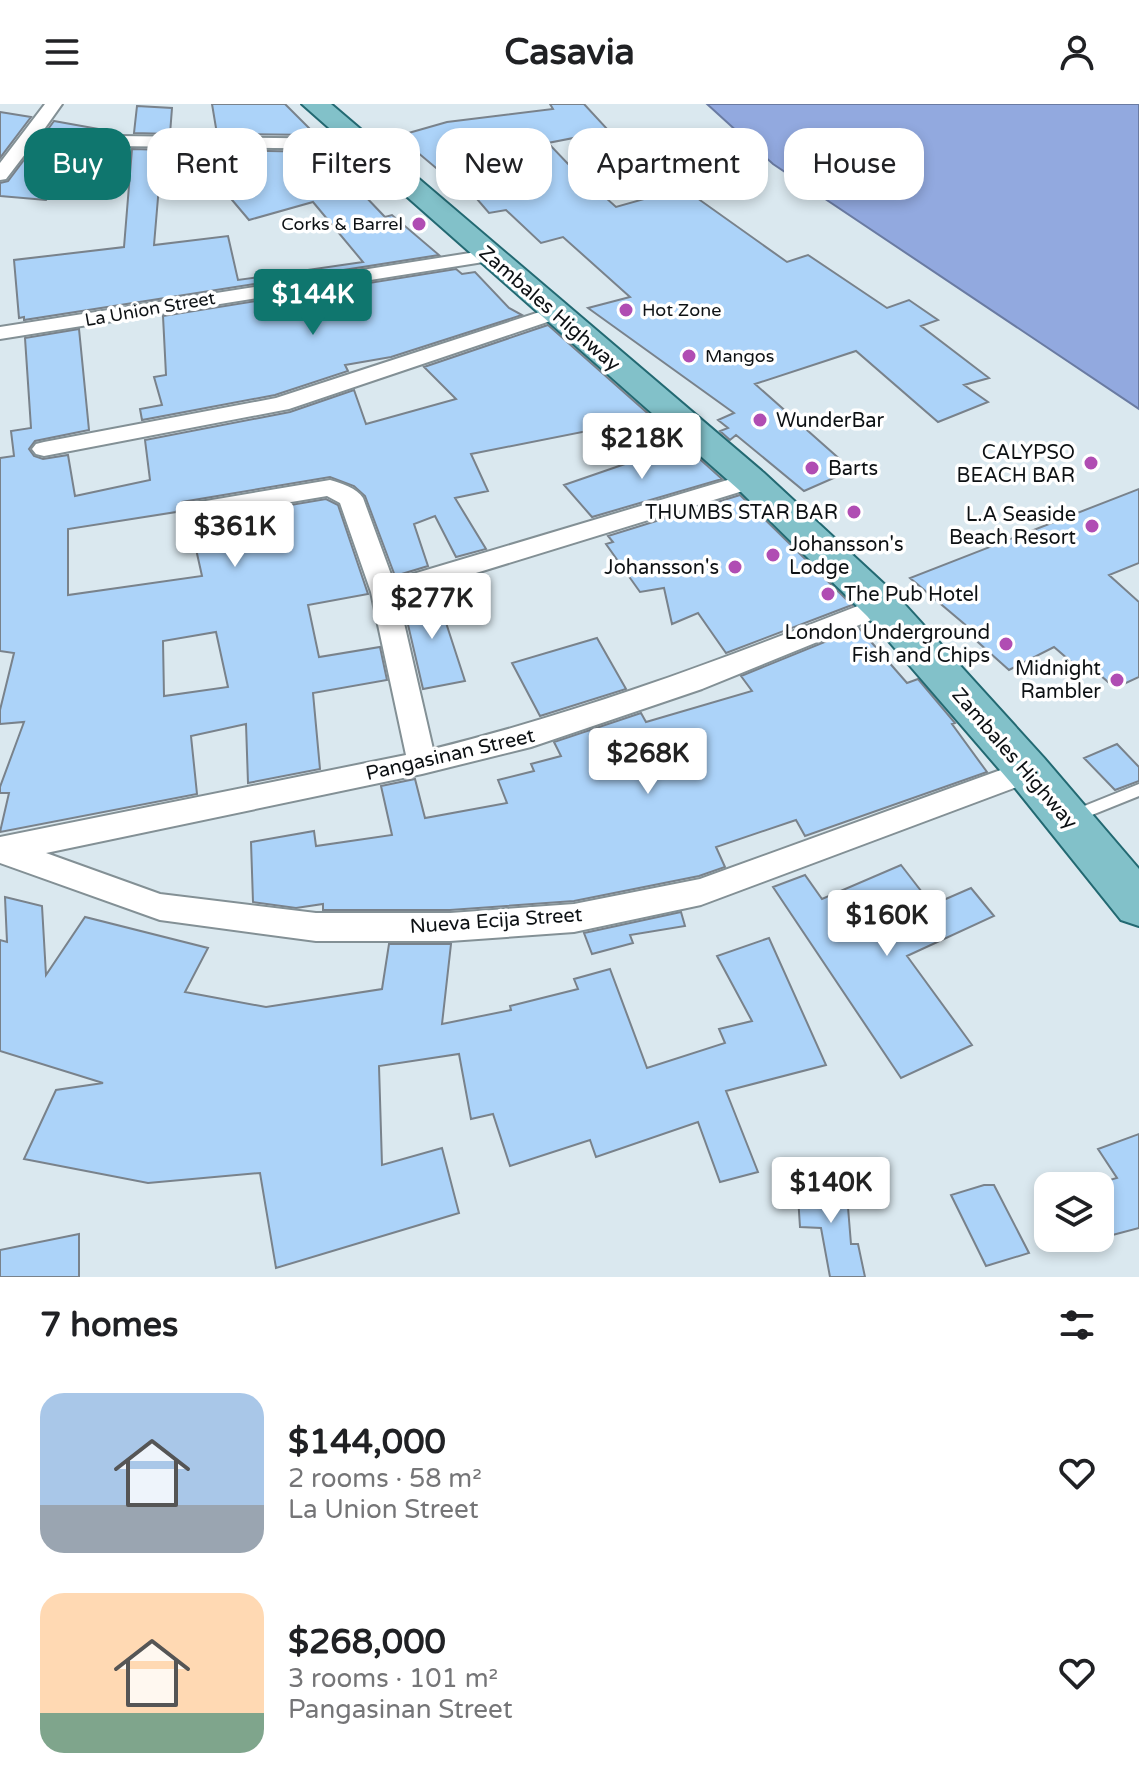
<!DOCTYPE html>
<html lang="en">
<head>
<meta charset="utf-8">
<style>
	body { margin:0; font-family:"Varela Round",sans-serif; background:#f6f6f6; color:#202124; height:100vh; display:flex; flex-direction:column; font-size:30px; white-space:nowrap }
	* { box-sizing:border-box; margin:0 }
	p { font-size:26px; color:#757577 }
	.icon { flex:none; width:44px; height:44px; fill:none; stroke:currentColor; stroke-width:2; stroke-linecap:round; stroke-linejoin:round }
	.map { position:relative; height:1173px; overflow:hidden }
	.sheet { display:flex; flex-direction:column; background:#fff; flex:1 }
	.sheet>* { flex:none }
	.banner { position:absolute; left:24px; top:24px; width:1092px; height:72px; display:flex; gap:16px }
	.fabs { position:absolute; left:1034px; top:1068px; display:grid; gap:16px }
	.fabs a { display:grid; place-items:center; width:80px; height:80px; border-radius:16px; background:#fff; box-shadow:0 4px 12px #0003; font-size:40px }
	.price { position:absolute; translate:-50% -68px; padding:0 18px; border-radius:8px; background:#fff; color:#222; font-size:26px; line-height:52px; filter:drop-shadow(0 2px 4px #0008) }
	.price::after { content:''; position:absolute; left:50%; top:48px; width:24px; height:18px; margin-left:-12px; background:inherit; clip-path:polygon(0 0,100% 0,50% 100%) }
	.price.selected { background:#0f766e; color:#fff }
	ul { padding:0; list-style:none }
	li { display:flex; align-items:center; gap:24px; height:200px; padding:0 40px }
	li span { display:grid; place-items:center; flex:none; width:224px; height:160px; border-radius:24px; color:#555 }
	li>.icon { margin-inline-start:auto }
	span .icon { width:96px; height:96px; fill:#fffc; stroke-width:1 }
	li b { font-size:34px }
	h2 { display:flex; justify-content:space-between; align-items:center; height:96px; padding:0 40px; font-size:34px }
	.tag { padding:0 28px; border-radius:24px; background:#fff; box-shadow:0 4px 12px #0003; font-size:28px; line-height:72px }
	.tag.selected { background:#0f766e; color:#fff }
	header { display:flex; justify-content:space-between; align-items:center; height:104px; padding:0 40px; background:#fff; font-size:36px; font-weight:700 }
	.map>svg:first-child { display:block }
	.water { fill:#92a9df; stroke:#6a7ba2; stroke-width:2 }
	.building { fill:#acd3f9; stroke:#79828b; stroke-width:2; fill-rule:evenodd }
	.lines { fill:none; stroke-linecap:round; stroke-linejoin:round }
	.lane-casing { stroke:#839095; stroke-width:4 }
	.street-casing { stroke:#839095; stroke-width:4 }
	.primary-casing { stroke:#236972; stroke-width:4 }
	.lane { fill:#fff; fill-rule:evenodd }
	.street { fill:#fff; fill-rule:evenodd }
	.primary { fill:#82c1c9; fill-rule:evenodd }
	.poi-dot { fill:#b04db3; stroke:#fff; stroke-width:3 }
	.labels { text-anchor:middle; stroke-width:7; stroke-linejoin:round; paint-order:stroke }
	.far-poi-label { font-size:18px; fill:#0d1114; stroke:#fff; text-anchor:start }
	.far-street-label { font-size:18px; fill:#0d1114; stroke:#fff }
	.street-label { font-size:20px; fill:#0d1114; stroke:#fff }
	.poi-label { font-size:20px; fill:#0d1114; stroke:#fff; text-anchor:end }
</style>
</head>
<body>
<header><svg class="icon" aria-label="menu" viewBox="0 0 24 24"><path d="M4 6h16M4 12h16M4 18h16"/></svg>Casavia<svg class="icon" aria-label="person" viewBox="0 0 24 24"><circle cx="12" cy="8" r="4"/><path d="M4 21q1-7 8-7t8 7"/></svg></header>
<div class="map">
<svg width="1139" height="1173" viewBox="0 0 1139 1173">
	<rect width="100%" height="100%" fill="#dae8ef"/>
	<path class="water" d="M707 0H1139V305L773 60Z"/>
	<path class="building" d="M212 0H285L316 31 217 30Z
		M550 0H584L609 27 548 39 593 86 596 85 616 103 683 84 787 158 808 151 887 204 909 196 938 216 921 222 989 274 964 281 988 298 938 318 856 247 755 280 852 366 804 387 736 331 730 336 720 327 728 324 718 316 734 309 588 204 630 193 563 133 541 139 506 106 489 109 452 66 442 69 398 32 447 18 553 5Z
		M137 2 172 4 170 30 134 29Z
		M0 8 31 13 0 54Z
		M54 17 104 26 102 29 46 28Z
		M33 44 89 45 69 77H61L46 96 0 92V79L8 77Z
		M132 45 168 46 166 81 159 82 154 141 228 132 238 176 363 158 313 98 249 116 227 90 220 46 323 48 385 113 392 111 439 151 24 216V213L19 214 14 156 124 143Z
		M456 165 462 170 475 168 509 204 522 211 391 253 345 261 348 267 275 291 142 316 140 305 162 301 154 273 166 271 163 212Z
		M548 221 653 314 471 350 488 387 455 394 486 445 456 453 435 412 414 420 428 462 395 472 365 392 354 382 330 373 182 398 176 408 68 425V491L202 472 190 418 326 395 338 401 368 490 308 501 319 553 380 543 387 576 313 589 320 665 248 679 246 620 191 632 197 690 0 728 9 689H0V683L24 618 0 620V606L14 549 0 547V354L14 352 11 327 31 324 25 234 79 225 89 326 35 337 29 345 34 352 43 355 68 351 75 392 150 376 145 336 290 308 354 286 366 320 456 295 424 263ZM216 528 228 583 164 592 163 537Z
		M683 340 722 375 592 413 564 381Z
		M1139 385V459L1109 471 1139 498V573L1115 584 1085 558 1076 562 1054 543 1009 566 970 531 975 529 910 474Z
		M740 391 852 501 726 549 698 509 672 520 664 484 640 488 606 440 613 438 608 432Z
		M435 485 465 577 423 585 402 495Z
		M859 524 907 579 918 575 955 619 952 620 987 668 805 732 796 716 716 743 725 763 699 772 574 797 450 806H323V800L296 804 253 798 251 738 314 727 316 742 392 731 381 682 415 675 425 714 507 699 498 676 534 667 531 660 561 652 554 638 641 609 646 618 752 587 741 572Z
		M597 534 626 585 540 612 512 559Z
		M1117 640 1139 663V677L1115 686 1084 654Z
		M901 761 932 801 971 784 994 812 907 852 972 941 901 974 773 783 805 771 822 795Z
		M5 793 42 802 46 871 85 813 208 844 185 888 266 903 382 885 389 840H451L442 920 511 906 510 902 578 885 574 875 610 865 647 964 725 939 719 925 752 917 717 852 769 834 826 961 726 987 758 1068 720 1078 698 1018 596 1053 590 1036 510 1062 493 1010 471 1015 459 950 379 962 382 1061 442 1044 459 1109 276 1164 260 1069 148 1079 24 1055 56 986 103 979 0 947V836L7 838Z
		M681 808 685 822 630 831 633 839 592 850 584 829Z
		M1139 1030V1124L1086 1138 1084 1134H1100V1082H1088L1117 1074 1098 1045Z
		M797 1077 846 1079 851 1140H858L865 1173H830L821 1124 800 1123Z
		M984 1081H994L1029 1149 986 1162 951 1091Z
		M79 1130V1173H0V1146Z"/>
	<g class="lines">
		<defs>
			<path id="lane" d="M1139 680V692L1072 719 1067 717 1064 713 1067 709Z"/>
			<path id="street" d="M45 0H62L40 31 361 35 370 40 361 45 32 41 6 75 0 76V59Z
				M489 146 499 152 496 156 0 235V223Z
				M555 203 565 209 562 213 289 305 44 352 36 350 32 345 36 340 44 338 276 294Z
				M751 369 759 372 763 377 759 382 398 493 433 645C587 607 726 554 873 496L882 493 891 496 895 502 891 508 702 585 531 643 422 670 46 749 160 790 316 809H450L574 800 700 775 1028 656 1038 659 1043 667 1038 675 701 801 574 828 450 837H316L160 816 0 759V733L406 651 371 488 340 399 327 392 191 415 182 413 179 407 182 401 330 376C341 379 357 384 363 394L393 476Z"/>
			<path id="primary" d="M302 0H331L764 369 897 492 1044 654 1139 765V822L1121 816 1012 680 867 512 738 385Z"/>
		</defs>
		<use href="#lane" class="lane-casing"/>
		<use href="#street" class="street-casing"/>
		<use href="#primary" class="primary-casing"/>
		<use href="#lane" class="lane"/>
		<use href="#street" class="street"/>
		<use href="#primary" class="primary"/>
	</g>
	<g class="poi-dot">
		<circle cx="419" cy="120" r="8"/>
		<circle cx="626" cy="206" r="8"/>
		<circle cx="689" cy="252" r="8"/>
		<circle cx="760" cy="316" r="8"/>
		<circle cx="1091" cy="359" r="8"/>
		<circle cx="812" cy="364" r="8"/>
		<circle cx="854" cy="408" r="8"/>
		<circle cx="1092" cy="422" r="8"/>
		<circle cx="773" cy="451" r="8"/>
		<circle cx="735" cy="463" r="8"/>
		<circle cx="828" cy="490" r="8"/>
		<circle cx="1006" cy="540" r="8"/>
		<circle cx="1117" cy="576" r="8"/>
	</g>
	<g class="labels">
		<g class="far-poi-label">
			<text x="403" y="126" text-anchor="end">Corks &amp; Barrel</text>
			<text x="642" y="212">Hot Zone</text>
			<text x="705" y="258">Mangos</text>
		</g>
		<g class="far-street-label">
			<text transform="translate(150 205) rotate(-10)" y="6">La Union Street</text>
		</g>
		<g class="street-label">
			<text transform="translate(550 204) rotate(41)" y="7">Zambales Highway</text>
			<text transform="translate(450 650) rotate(-13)" y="7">Pangasinan Street</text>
			<text transform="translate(1015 654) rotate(49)" y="7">Zambales Highway</text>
			<text transform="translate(496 816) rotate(-4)" y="7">Nueva Ecija Street</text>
		</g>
		<g class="poi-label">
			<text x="776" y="323" text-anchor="start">WunderBar</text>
			<text x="1075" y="355">CALYPSO<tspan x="1075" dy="23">BEACH BAR</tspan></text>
			<text x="828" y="371" text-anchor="start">Barts</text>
			<text x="838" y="415">THUMBS STAR BAR</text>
			<text x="1076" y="417">L.A Seaside<tspan x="1076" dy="23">Beach Resort</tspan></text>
			<text x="789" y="447" text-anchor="start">Johansson's<tspan x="789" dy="23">Lodge</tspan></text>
			<text x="719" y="470">Johansson's</text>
			<text x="844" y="497" text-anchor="start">The Pub Hotel</text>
			<text x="990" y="535">London Underground<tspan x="990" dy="23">Fish and Chips</tspan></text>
			<text x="1101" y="571">Midnight<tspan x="1101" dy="23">Rambler</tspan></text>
		</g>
	</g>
</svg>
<div class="fabs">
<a><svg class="icon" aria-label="layers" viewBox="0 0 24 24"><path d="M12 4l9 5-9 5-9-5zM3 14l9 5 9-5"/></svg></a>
</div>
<b class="price selected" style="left:313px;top:233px">$144K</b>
<b class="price" style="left:642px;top:377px">$218K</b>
<b class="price" style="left:235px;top:465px">$361K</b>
<b class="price" style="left:432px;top:537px">$277K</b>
<b class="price" style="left:648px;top:692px">$268K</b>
<b class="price" style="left:887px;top:854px">$160K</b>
<b class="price" style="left:831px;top:1121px">$140K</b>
<div class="banner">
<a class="tag selected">Buy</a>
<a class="tag">Rent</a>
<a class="tag">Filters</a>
<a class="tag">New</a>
<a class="tag">Apartment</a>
<a class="tag">House</a>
</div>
</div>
<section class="sheet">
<h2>7 homes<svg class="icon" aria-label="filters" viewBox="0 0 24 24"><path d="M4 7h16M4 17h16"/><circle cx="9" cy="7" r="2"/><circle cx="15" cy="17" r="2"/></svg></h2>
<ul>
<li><span style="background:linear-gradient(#a9c7e8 70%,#9aa5b1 0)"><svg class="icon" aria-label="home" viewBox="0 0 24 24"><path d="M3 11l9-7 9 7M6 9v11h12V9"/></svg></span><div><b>$144,000</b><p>2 rooms · 58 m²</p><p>La Union Street</p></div><svg class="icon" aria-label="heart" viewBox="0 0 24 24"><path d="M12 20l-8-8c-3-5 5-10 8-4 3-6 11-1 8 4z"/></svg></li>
<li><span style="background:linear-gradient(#ffd9b3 75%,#7fa58c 0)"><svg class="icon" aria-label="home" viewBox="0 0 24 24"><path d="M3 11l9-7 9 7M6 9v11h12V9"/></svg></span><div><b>$268,000</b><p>3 rooms · 101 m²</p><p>Pangasinan Street</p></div><svg class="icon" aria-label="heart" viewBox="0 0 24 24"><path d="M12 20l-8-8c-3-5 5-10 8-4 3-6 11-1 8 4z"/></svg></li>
</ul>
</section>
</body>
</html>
